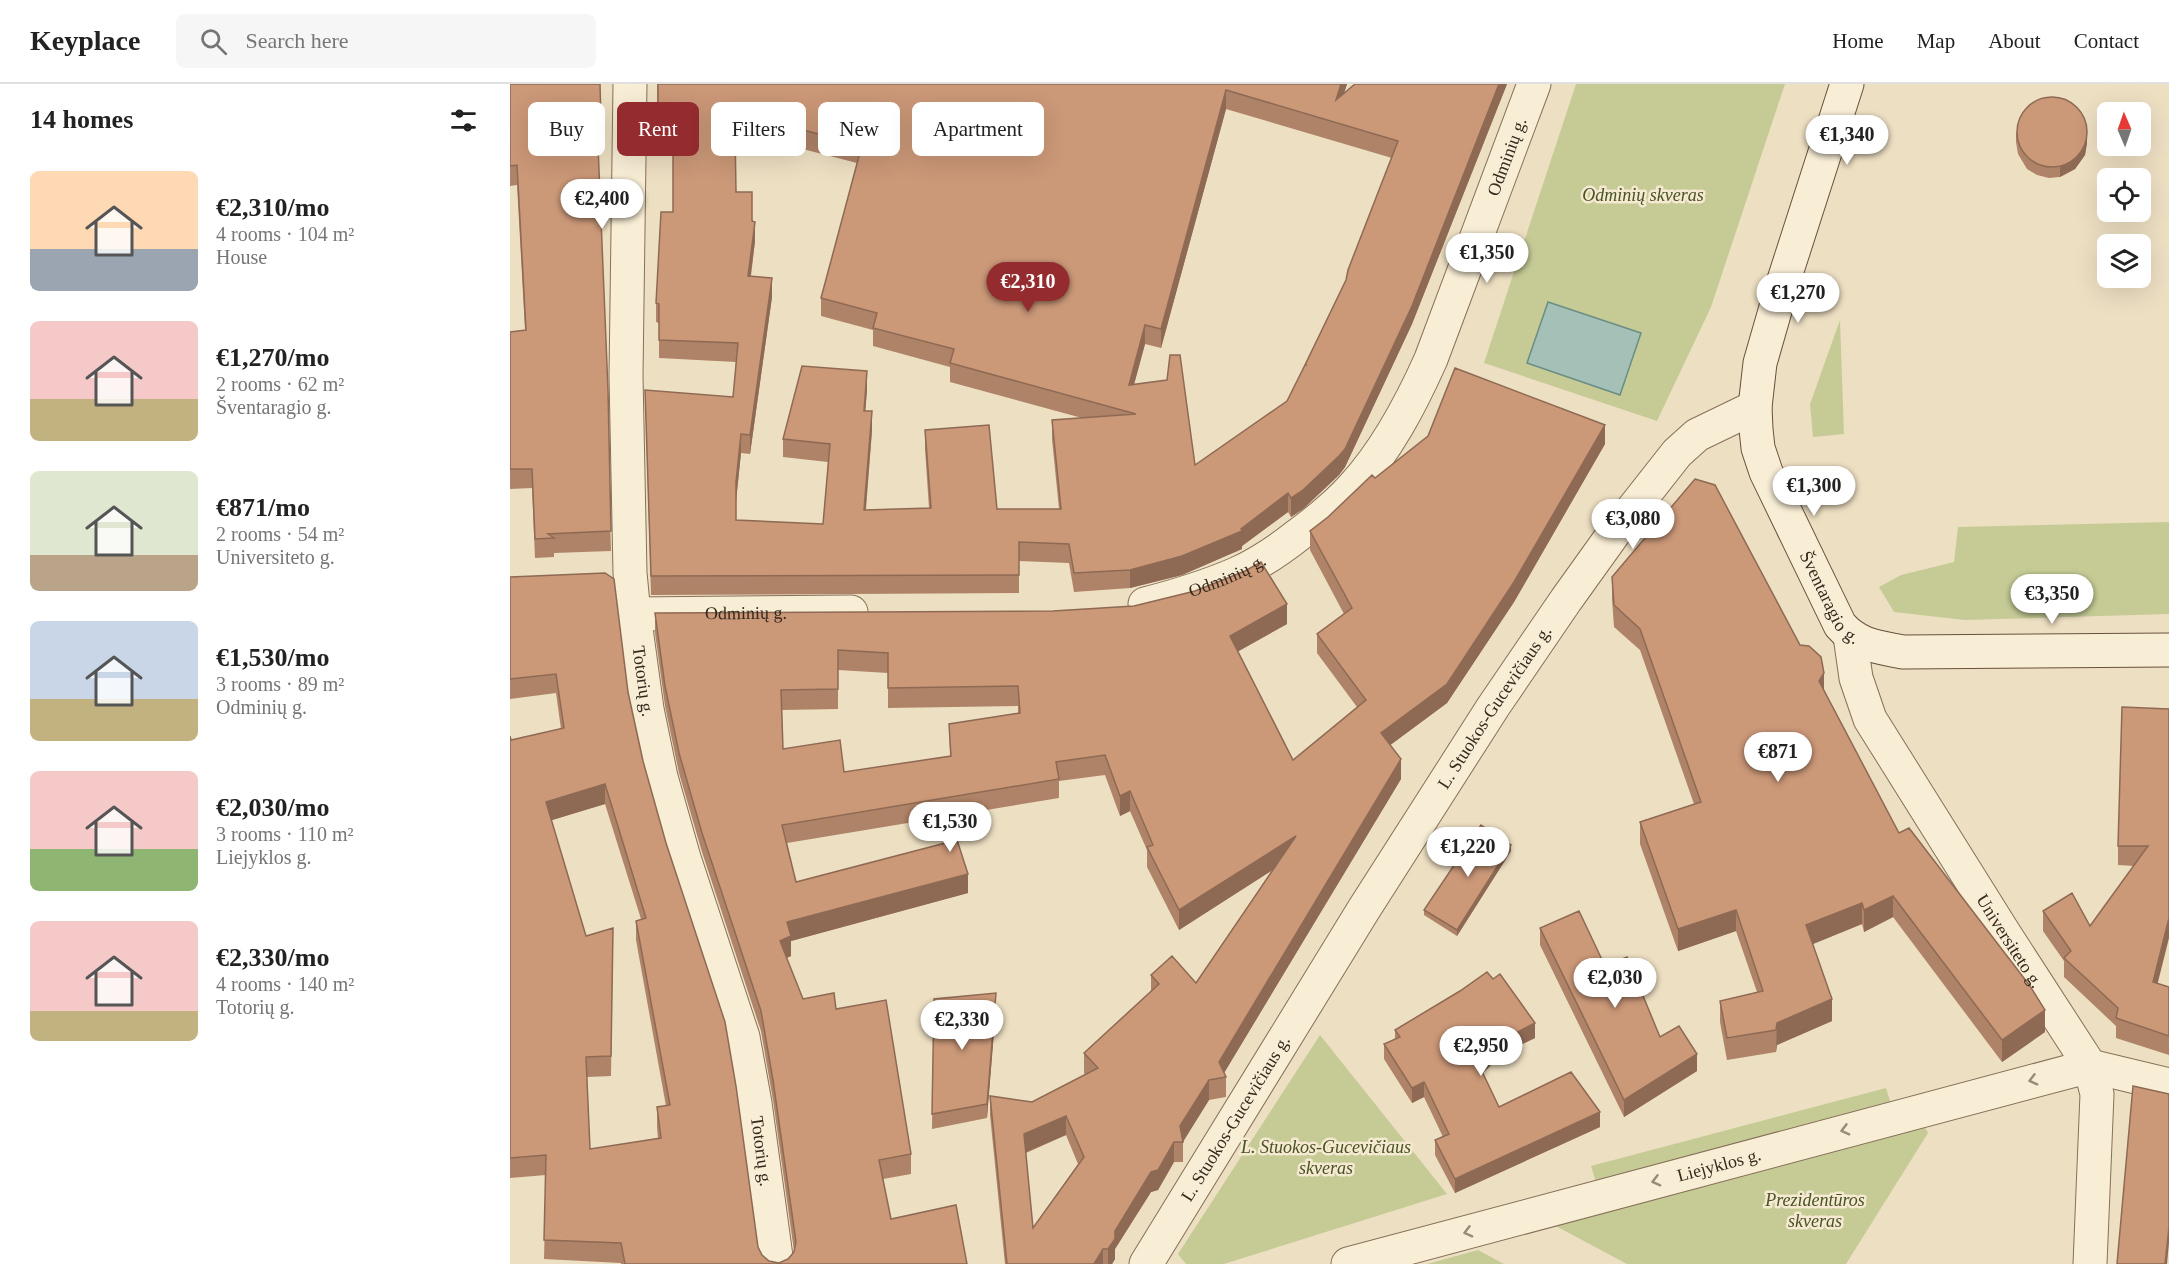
<!DOCTYPE html>
<html lang="en">
<head>
<meta charset="utf-8">
<style>
	body { margin:0; font-family:"Times New Roman",serif; background:#f6f6f6; color:#222; height:100vh; display:flex; flex-direction:column; font-size:22px; white-space:nowrap }
	* { box-sizing:border-box; margin:0 }
	p { font-size:20px; color:#767676 }
	.icon { flex:none; width:33px; height:33px; fill:none; stroke:currentColor; stroke-width:2; stroke-linecap:round; stroke-linejoin:round }
	.map { position:relative; flex:1; overflow:hidden }
	.drawer { display:flex; flex-direction:column; background:#fff; width:510px }
	.drawer>* { flex:none }
	.banner { position:absolute; left:18px; top:18px; width:570px; height:54px; display:flex; gap:12px }
	.needle { width:39px; rotate:358deg }
	.controls { position:absolute; left:1587px; top:18px; display:grid; gap:12px }
	.controls a { display:grid; place-items:center; width:54px; height:54px; border-radius:9px; background:#fff; box-shadow:0 6px 24px #0002; font-size:30px }
	.price { position:absolute; translate:-50% -51px; padding:0 14px; border-radius:21px; background:#fff; color:#222; font-size:20px; line-height:39px; filter:drop-shadow(0 2px 3px #0008) }
	.price::after { content:''; position:absolute; left:50%; top:36px; width:18px; height:14px; margin-left:-9px; background:inherit; clip-path:polygon(0 0,100% 0,50% 100%) }
	.price.active { background:#942b2e; color:#fff }
	ul { padding:0; list-style:none }
	li { display:flex; align-items:center; gap:18px; height:150px; padding:0 30px }
	li span { display:grid; place-items:center; flex:none; width:168px; height:120px; border-radius:9px; color:#555 }
	li>.icon { margin-inline-start:auto }
	span .icon { width:72px; height:72px; fill:#fffc; stroke-width:1 }
	li b { font-size:26px }
	h2 { display:flex; justify-content:space-between; align-items:center; height:72px; padding:0 30px; font-size:26px }
	.tag { padding:0 21px; border-radius:9px; background:#fff; box-shadow:0 6px 24px #0002; font-size:21px; line-height:54px }
	.tag.active { background:#942b2e; color:#fff }
	header { display:flex; align-items:center; gap:36px; box-sizing:border-box; height:84px; padding:0 30px; background:#fff; border-bottom:2px solid #e0e0e0 }
	header strong { font-size:28px }
	nav { display:flex; gap:33px; margin-inline-start:auto; font-size:21px }
	.search { width:420px; height:54px; background:#f6f6f6; display:flex; align-items:center; gap:15px; box-sizing:border-box; padding:0 21px; border-radius:9px; color:#767676; font-size:22px }
	main { display:flex; flex:1; min-height:0 }
	.map>svg:first-child { display:block }
	.green { fill:#c6cb96 }
	.water { fill:#a4c0b7; stroke:#6b8d84; stroke-width:1.5 }
	.lines { fill:none; stroke-linecap:round; stroke-linejoin:round }
	.minor-casing { stroke:#867059; stroke-width:35 }
	.secondary-casing { stroke:#68513d; stroke-width:35 }
	.minor { stroke:#f8edd5; stroke-width:33 }
	.secondary { stroke:#f8edd5; stroke-width:33 }
	.wall { fill:#af8367; fill-rule:evenodd }
	.shaded-wall { fill:#8e6a54 }
	.building { fill:#cb9878; stroke:#8e6a54; stroke-width:1.5; fill-rule:evenodd }
	.oneway { stroke:#978b79 }
	.labels { text-anchor:middle; stroke-width:5; stroke-linejoin:round; paint-order:stroke }
	.street-label { font-size:18px; fill:#36291d; stroke:#f5e9d1 }
	.park-label { font-size:18px; font-style:italic; fill:#485324; stroke:#f5e9d1 }
</style>
</head>
<body>
<header>
<strong>Keyplace</strong>
<div class="search"><svg class="icon" aria-label="search" viewBox="0 0 24 24"><circle cx="10" cy="10" r="6"/><path d="M15 15l6 6"/></svg>Search here</div>
<nav><a>Home</a><a>Map</a><a>About</a><a>Contact</a></nav>
</header>
<main>
<section class="drawer">
<h2>14 homes<svg class="icon" aria-label="filters" viewBox="0 0 24 24"><path d="M4 7h16M4 17h16"/><circle cx="9" cy="7" r="2"/><circle cx="15" cy="17" r="2"/></svg></h2>
<ul>
<li><span style="background:linear-gradient(#ffd9b3 65%,#9aa5b1 0)"><svg class="icon" aria-label="home" viewBox="0 0 24 24"><path d="M3 11l9-7 9 7M6 9v11h12V9"/></svg></span><div><b>€2,310/mo</b><p>4 rooms · 104 m²</p><p>House</p></div></li>
<li><span style="background:linear-gradient(#f6c9c9 65%,#c2b280 0)"><svg class="icon" aria-label="home" viewBox="0 0 24 24"><path d="M3 11l9-7 9 7M6 9v11h12V9"/></svg></span><div><b>€1,270/mo</b><p>2 rooms · 62 m²</p><p>Šventaragio g.</p></div></li>
<li><span style="background:linear-gradient(#dfe7d0 70%,#b9a48a 0)"><svg class="icon" aria-label="home" viewBox="0 0 24 24"><path d="M3 11l9-7 9 7M6 9v11h12V9"/></svg></span><div><b>€871/mo</b><p>2 rooms · 54 m²</p><p>Universiteto g.</p></div></li>
<li><span style="background:linear-gradient(#c9d6e8 65%,#c2b280 0)"><svg class="icon" aria-label="home" viewBox="0 0 24 24"><path d="M3 11l9-7 9 7M6 9v11h12V9"/></svg></span><div><b>€1,530/mo</b><p>3 rooms · 89 m²</p><p>Odminių g.</p></div></li>
<li><span style="background:linear-gradient(#f6c9c9 65%,#8fb573 0)"><svg class="icon" aria-label="home" viewBox="0 0 24 24"><path d="M3 11l9-7 9 7M6 9v11h12V9"/></svg></span><div><b>€2,030/mo</b><p>3 rooms · 110 m²</p><p>Liejyklos g.</p></div></li>
<li><span style="background:linear-gradient(#f6c9c9 75%,#c2b280 0)"><svg class="icon" aria-label="home" viewBox="0 0 24 24"><path d="M3 11l9-7 9 7M6 9v11h12V9"/></svg></span><div><b>€2,330/mo</b><p>4 rooms · 140 m²</p><p>Totorių g.</p></div></li>
</ul>
</section>
<div class="map">
<svg width="1659" height="1180" viewBox="0 0 1659 1180">
	<rect width="100%" height="100%" fill="#eddfc2"/>
	<path class="green" d="M1066 0H1275L1201 223 1147 337 974 279Z
		M1330 236 1334 350 1303 353 1300 320Z
		M1659 438V530L1455 536 1384 528 1369 503 1391 491 1444 478 1448 443Z
		M810 951 937 1110 714 1180H676L668 1170Z
		M1376 1004 1381 1020 1086 1098 1081 1082Z
		M1414 1041 1418 1049 1336 1180H1117L1042 1140Z
		M968 1166 994 1180H917Z"/>
	<path class="water" d="M1038 218 1131 249 1110 311 1017 279Z"/>
	<g class="lines">
		<defs>
			<g id="minor">
				<path id="s1" d="M120 0 116 292 120 489 124 530 137 625 151 693 174 774 233 953 245 1019 267 1180"/>
				<path id="s2" d="M635 520C666 512 696 503 726 490 748 480 769 466 788 451 807 437 827 421 843 403 877 366 901 320 921 275L1024 0"/>
				<path id="s3" d="M124 530 341 528"/>
				<path id="s4" d="M1340 552 1346 594 1360 635 1494 849 1580 982 1587 1010 1580 1180"/>
				<path id="s5" d="M636 1180 854 825 983 623 1056 516 1104 449 1167 369 1187 351 1245 323"/>
				<path id="s6" d="M838 1180 1580 982 1659 1001"/>
			</g>
			<g id="secondary">
				<path id="s7" d="M1337 0 1273 199 1250 279 1245 323 1246 345 1248 364 1256 388 1330 541C1348 562 1368 563 1393 568L1659 566"/>
			</g>
		</defs>
		<use href="#minor" class="minor-casing"/>
		<use href="#secondary" class="secondary-casing"/>
		<use href="#minor" class="minor"/>
		<use href="#secondary" class="secondary"/>
	</g>
	<path class="wall" d="M0 0 91 37V57H88L101 467 44 469V473L25 474 22 404 0 405V248L15 246 7 101 0 102Z
		M147 0H837L834 9 845 0H997L902 240 835 383 829 391 793 425 781 433 778 428 732 462V465L672 491 620 504 564 508 559 479 509 477V509L141 511 135 306 223 313 226 278 149 274V239L146 238V219L163 128V65H148ZM716 25 882 74 836 196 777 317 685 381 624 300 635 260 651 264ZM281 62 347 79 311 214V232L363 246V262L440 283V298L572 334 542 336V355L549 425H487L415 346V365L419 424 356 426 362 346 355 327 357 306 273 355V373L318 378 313 440 226 436V417L231 369 240 370 262 213 241 192 245 157 242 137 226 108 225 63Z
		M1506 48 1577 59 1575 71 1565 85 1550 93 1539 94 1527 91 1517 85 1508 70 1506 58Z
		M1095 360 1004 518 937 619 880 661 891 695 714 989 716 993V1013L699 1016 673 1057V1078H664L648 1106 641 1108 605 1165V1175L602 1180H495L480 1031V1012L522 1018 576 991 574 989V969L641 907V891L686 899 762 786 669 846 637 783V766L620 727 610 732 595 691 549 697V714L277 759 286 798 458 809 281 857V872L276 874 293 915 326 925 401 1070V1090L373 1095 381 1135 457 1180H111V1179L34 1175 36 1091 0 1094V652L1 656 51 645 46 609 0 615V493L118 608 133 677 248 1163 252 1171 259 1177 269 1179 278 1175 284 1167 263 1016 251 947 192 768 169 689 155 622 145 549V529L777 540 728 567 783 676 847 623 807 569V550L834 530 800 466V447L818 433 865 394ZM328 586 378 589V624L508 622V629L439 640 440 672 334 688 273 665 272 626 328 625ZM95 720 131 835 126 837V856L156 1022 147 1023V1043L148 1055 80 1065 77 993 101 992 103 844 76 852 41 736ZM556 1051 568 1080 523 1144 516 1069Z
		M1102 493 1314 606 1389 749 1535 948 1492 978 1383 833 1354 848 1352 840 1302 860 1322 937 1267 961 1266 968 1217 976 1210 938V917L1247 908 1226 847 1168 867 1130 760V738L1184 720 1130 566 1104 543 1102 515Z
		M1659 625 1647 900 1659 903V971L1606 954V942L1554 893V877L1533 847V827L1580 842 1624 782 1608 781V762Z
		M1001 767 947 852 914 831V826Z
		M1030 844 1095 882 1150 953 1187 987 1114 1033 1030 861Z
		M424 915 486 923 477 1034 422 1045Z
		M885 946 1025 954 992 970 973 989 989 1023 1090 1043 945 1109 925 1071V1056L933 1053 914 1013 902 1019 874 975V960L885 955Z"/>
	<path class="shaded-wall" d="M831 0H837L826 35V16Z
		M989 0H997L902 240 835 383 829 391 793 425 781 433V414Z
		M716 6V25L651 264V245Z
		M1577 49V59L1575 71 1565 85 1550 93V83Z
		M245 138V157L238 211V192Z
		M262 194V213L240 370V351Z
		M635 241V260L619 319V301Z
		M357 287V306L354 345V327Z
		M362 327V346L354 444V426Z
		M1095 341V360L1004 518 937 619 871 668V649Z
		M231 350V369L226 417V398Z
		M778 409V428L732 462V465L672 491 620 504V486L731 445Z
		M777 520V540L720 572V552Z
		M1314 589V611L1309 597Z
		M891 675V695L711 994 709 978Z
		M95 700V720L36 738V718Z
		M620 707V727L610 732V712Z
		M786 752V771L669 846V826Z
		M1001 761V767L947 852V846Z
		M458 790V809L281 857V872L270 877V857L277 838Z
		M1383 812V833L1354 848V826Z
		M1352 819V840L1296 863V841Z
		M1226 826V847L1168 867V845Z
		M1659 834V854L1643 918V898Z
		M486 909V923L477 1034V1020Z
		M1322 915V937L1267 961 1266 968 1267 939Z
		M1535 926V948L1492 978V956Z
		M1025 939V954L992 970 968 994V979L992 956Z
		M1187 970V987L1114 1033V1016Z
		M699 996V1016L673 1058 670 1042Z
		M914 998V1013L902 1019V1004Z
		M1090 1028V1043L945 1109V1095Z
		M556 1032V1051L514 1069V1050Z
		M664 1058V1078L648 1106 641 1108 605 1165V1175L602 1180H598V1165L605 1147 641 1088Z
		M1659 1143V1159L1657 1180H1655Z
		M593 1165V1180H584Z"/>
	<path class="building" d="M0 0H90L91 37H87L98 306 101 447 38 450 44 454 25 455 22 385H0V248L16 246 7 81 0 82Z
		M148 0H831L826 16 845 0H989L902 222 835 365 829 372 793 406 781 414 778 409 731 445 732 447 672 472 620 486 564 489 559 460 509 458V491L141 492 135 306 223 313 228 259 149 256V220L146 219 151 128H163V46H148ZM716 6 888 57 838 186 836 196 795 281H797H795L777 317 685 381 670 271H660L657 296 619 301 635 241 651 245ZM281 43 352 61 311 214 367 229 363 244 444 265 440 279 626 330 542 336 551 425H487L479 341 415 346 421 424 354 426 362 327H354L357 287 292 282 273 355 320 360 313 440 226 436V398L231 350 240 351 262 194 238 192 245 138 242 137V108H226L225 44Z
		M1507 48a35 35 0 1 1 70 0a35 35 0 1 1-70 0Z
		M945 284 1095 341 1004 498 937 600 871 649 891 675 709 978 716 993 699 996 670 1042 673 1058H664L648 1086 641 1088 605 1147V1155L598 1165H593L584 1180H497L480 1012 522 1018 588 984 574 969 649 900 641 891 662 872 686 899 786 752 669 826 637 763 643 761 620 707 610 712 595 671 546 678 549 695 272 741 286 798 447 756 458 790 277 838 281 852 270 857 293 915 324 909 326 925 376 916 401 1070 369 1076 381 1135 446 1121 457 1180H115L111 1159 34 1156 36 1071 0 1074V652L1 656 54 644 46 590 0 595V493L95 489 104 495 118 608 133 677 156 759 215 938 226 1002 248 1163 252 1171 259 1177 269 1179 278 1175 284 1168 286 1158 263 996 251 927 192 749 169 669 155 602 145 529 543 527 624 522 685 507 735 487 751 478 777 520 720 552 783 676 856 616 807 550 842 524 800 447 818 433 862 391 865 394 918 352ZM328 566 378 569V604L508 602 510 629 439 640 441 672 334 688 330 656 273 665 271 606 328 605ZM95 700 136 834 126 837 160 1021 147 1023 151 1054 80 1065 76 973 101 972 103 844 76 852 36 718ZM556 1032 574 1073 523 1144 514 1050Z
		M1185 395 1205 401 1290 561 1299 562 1311 573 1314 589 1309 597 1389 749 1399 744 1520 902 1535 926 1492 956 1383 812 1354 826 1352 819 1296 841 1322 915 1267 939 1266 946 1217 954 1210 917 1253 907 1226 826 1168 845 1130 738 1191 718 1130 545 1104 521 1102 493Z
		M1612 623 1659 625V834L1643 898 1659 903V952L1606 934 1608 924 1554 874 1561 867 1533 827 1562 809 1580 842 1638 762H1608Z
		M971 741 1001 761 947 846 914 826Z
		M1069 827 1095 882 1117 873 1150 953 1169 942 1187 970 1114 1016 1030 844Z
		M977 888 983 895 990 890 1025 939 992 956 968 979 989 1023 1061 988 1090 1028 945 1095 925 1056 939 1050 914 998 902 1004 874 960 890 953 885 946 950 907Z
		M486 909 477 1020 422 1030 424 915Z
		M1623 1002 1659 1010V1143L1655 1180H1607Z"/>
	<defs><path id="oneway-chevron" d="M-2-3.5L2.5 0L-2 3.5" fill="none" stroke-width="1.6" stroke-linecap="round" stroke-linejoin="round" transform="scale(1.5)"/></defs>
	<g class="oneway">
		<use href="#oneway-chevron" transform="translate(1523 996) rotate(165)"/>
		<use href="#oneway-chevron" transform="translate(1335 1046) rotate(165)"/>
		<use href="#oneway-chevron" transform="translate(1146 1097) rotate(165)"/>
		<use href="#oneway-chevron" transform="translate(958 1148) rotate(165)"/>
	</g>
	<g class="labels">
		<g class="street-label">
			<text dy="6" stroke="none"><textPath href="#s2" startOffset="609">Odminių g.</textPath></text>
			<text dy="6" stroke="none"><textPath href="#s2" startOffset="87">Odminių g.</textPath></text>
			<text dy="6" stroke="none"><textPath href="#s7" startOffset="544">Šventaragio g.</textPath></text>
			<text dy="6" stroke="none"><textPath href="#s3" startOffset="112">Odminių g.</textPath></text>
			<text dy="6" stroke="none"><textPath href="#s1" startOffset="598">Totorių g.</textPath></text>
			<text dy="6" stroke="none"><textPath href="#s5" startOffset="657">L. Stuokos-Gucevičiaus g.</textPath></text>
			<text dy="6" stroke="none"><textPath href="#s4" startOffset="348">Universiteto g.</textPath></text>
			<text dy="6" stroke="none"><textPath href="#s5" startOffset="171">L. Stuokos-Gucevičiaus g.</textPath></text>
			<text dy="6" stroke="none"><textPath href="#s1" startOffset="1084">Totorių g.</textPath></text>
			<text dy="6" stroke="none"><textPath href="#s6" startOffset="384">Liejyklos g.</textPath></text>
		</g>
		<g class="park-label">
			<text x="1133" y="117">Odminių skveras</text>
			<text x="816" y="1069">L. Stuokos-Gucevičiaus<tspan x="816" dy="21">skveras</tspan></text>
			<text x="1305" y="1122">Prezidentūros<tspan x="1305" dy="21">skveras</tspan></text>
		</g>
	</g>
</svg>
<div class="controls">
<a><svg class="needle" viewBox="-14 -14 28 28"><path d="M0-13l5 13h-10z" fill="#e53935"/><path d="M0 13l5-13h-10z" fill="#767676"/></svg></a>
<a><svg class="icon" aria-label="locate" viewBox="0 0 24 24"><circle cx="12" cy="12" r="6"/><path d="M12 2v4M12 18v4M2 12h4M18 12h4"/></svg></a>
<a><svg class="icon" aria-label="layers" viewBox="0 0 24 24"><path d="M12 4l9 5-9 5-9-5zM3 14l9 5 9-5"/></svg></a>
</div>
<b class="price" style="left:1337px;top:82px">€1,340</b>
<b class="price" style="left:92px;top:146px">€2,400</b>
<b class="price" style="left:977px;top:200px">€1,350</b>
<b class="price active" style="left:518px;top:229px">€2,310</b>
<b class="price" style="left:1288px;top:240px">€1,270</b>
<b class="price" style="left:1304px;top:433px">€1,300</b>
<b class="price" style="left:1123px;top:466px">€3,080</b>
<b class="price" style="left:1542px;top:541px">€3,350</b>
<b class="price" style="left:1268px;top:699px">€871</b>
<b class="price" style="left:440px;top:769px">€1,530</b>
<b class="price" style="left:958px;top:794px">€1,220</b>
<b class="price" style="left:1105px;top:925px">€2,030</b>
<b class="price" style="left:452px;top:967px">€2,330</b>
<b class="price" style="left:971px;top:993px">€2,950</b>
<div class="banner">
<a class="tag">Buy</a>
<a class="tag active">Rent</a>
<a class="tag">Filters</a>
<a class="tag">New</a>
<a class="tag">Apartment</a>
</div>
</div>
</main>
</body>
</html>
